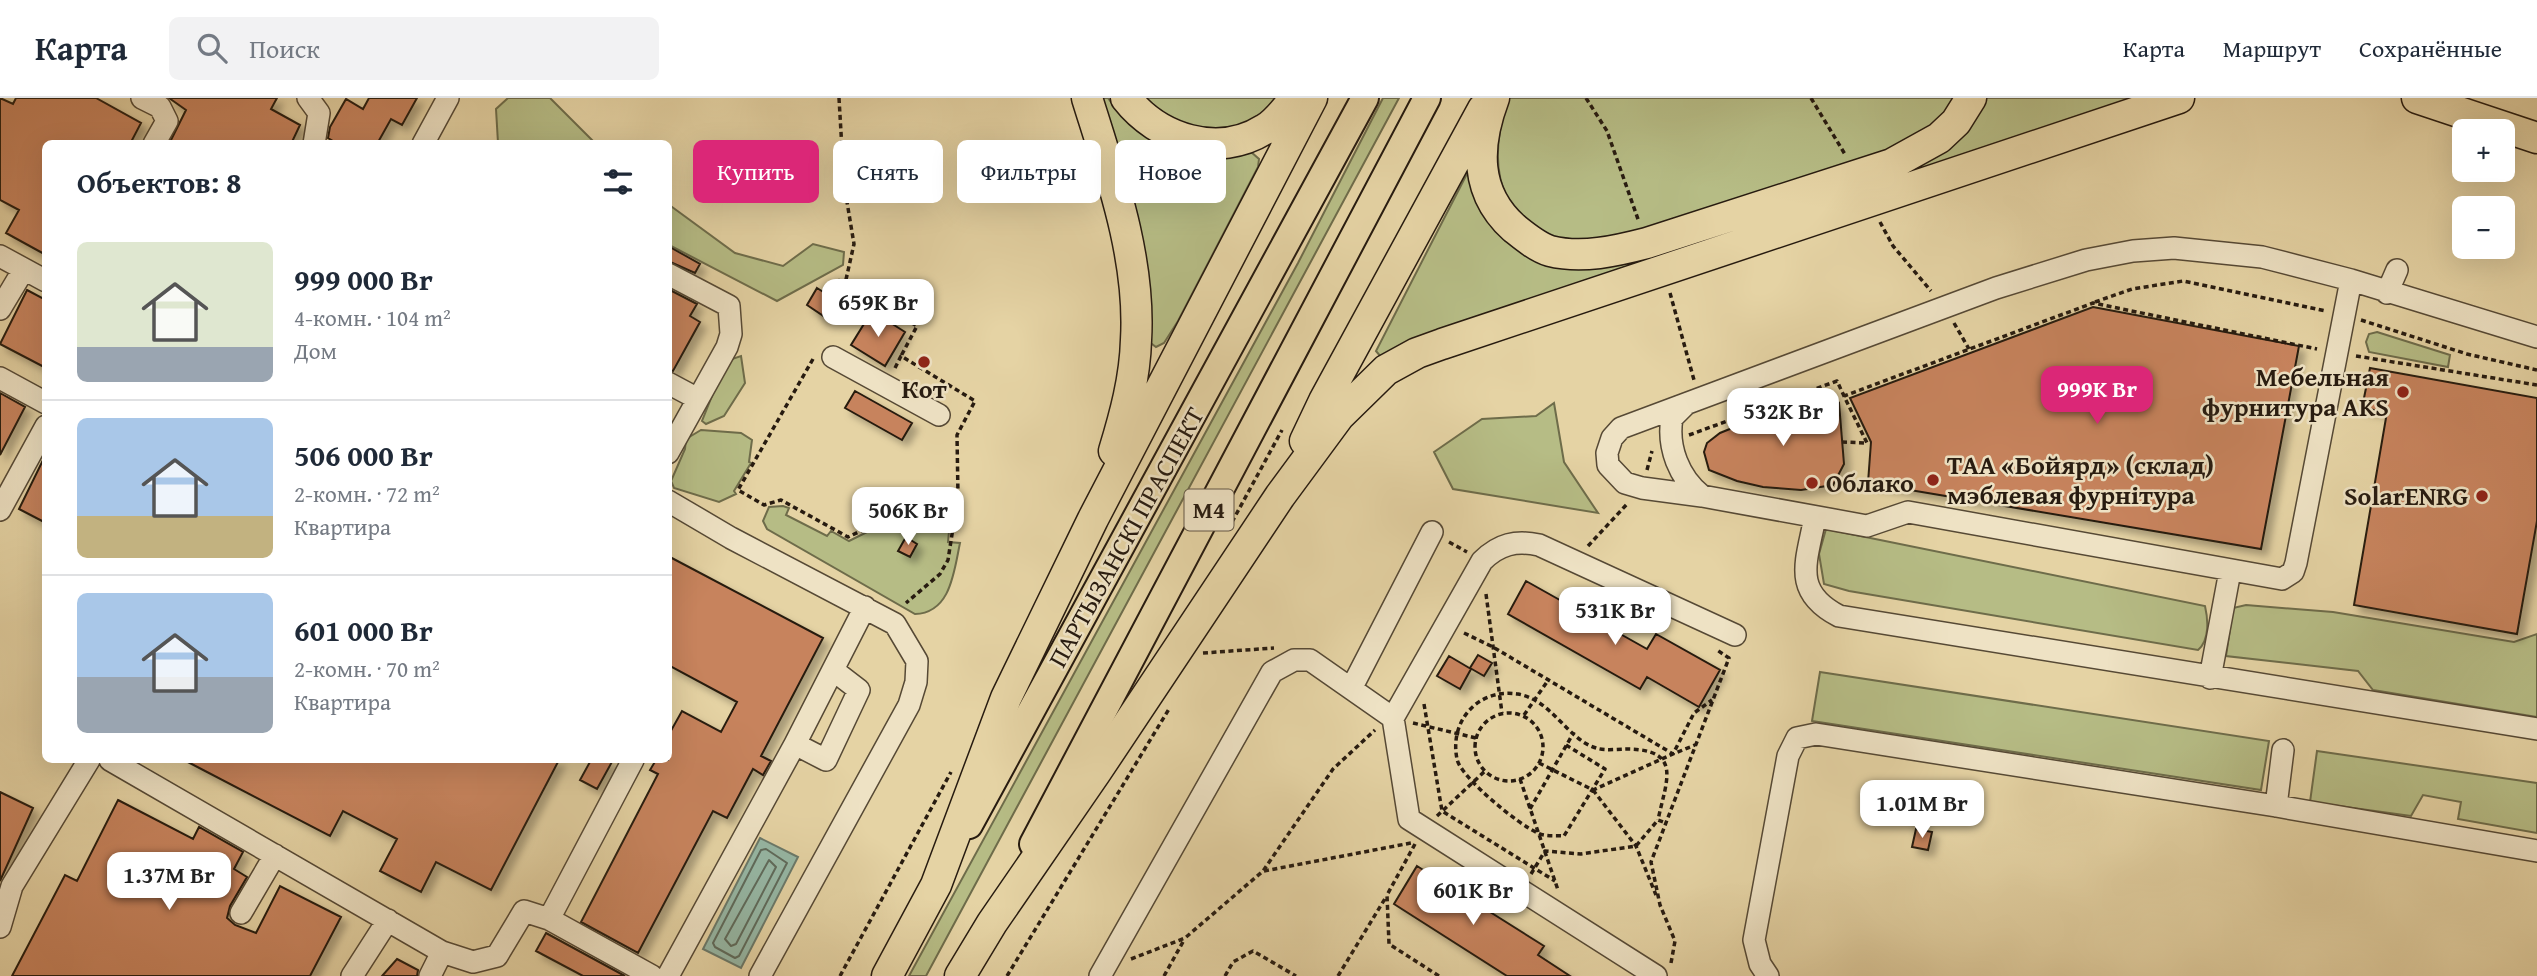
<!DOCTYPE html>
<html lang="ru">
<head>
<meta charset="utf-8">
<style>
	body { margin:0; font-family:"Gentium Book Plus",serif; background:#f2f2f3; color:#1f2937; height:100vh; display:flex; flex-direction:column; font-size:26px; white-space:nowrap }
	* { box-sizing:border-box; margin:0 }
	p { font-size:23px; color:#747a83 }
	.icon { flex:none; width:38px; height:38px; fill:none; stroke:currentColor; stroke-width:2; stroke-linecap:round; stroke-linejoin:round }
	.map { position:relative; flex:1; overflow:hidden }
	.sheet { position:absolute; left:42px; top:42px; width:630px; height:623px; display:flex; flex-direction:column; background:#fff; border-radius:10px; box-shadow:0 7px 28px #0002 }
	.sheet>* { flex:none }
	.guide { position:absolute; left:693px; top:42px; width:665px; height:63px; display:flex; gap:14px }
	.controls { position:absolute; left:2452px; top:21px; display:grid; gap:14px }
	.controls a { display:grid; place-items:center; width:63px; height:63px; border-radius:10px; background:#fff; box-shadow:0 7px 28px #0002; font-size:35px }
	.price { position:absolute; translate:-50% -60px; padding:0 16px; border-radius:14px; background:#fff; color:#222; font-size:23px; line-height:46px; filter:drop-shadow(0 2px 4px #0008) }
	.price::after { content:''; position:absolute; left:50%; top:42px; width:21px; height:16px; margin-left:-10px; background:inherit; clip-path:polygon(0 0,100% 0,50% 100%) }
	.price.current { background:#db2777; color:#fff }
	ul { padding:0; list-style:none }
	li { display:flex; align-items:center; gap:21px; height:175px; padding:0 35px }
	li+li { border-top:2px solid #e0e1e3 }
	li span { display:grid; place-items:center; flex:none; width:196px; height:140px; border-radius:10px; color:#555 }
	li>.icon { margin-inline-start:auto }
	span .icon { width:84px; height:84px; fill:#fffc; stroke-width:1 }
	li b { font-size:30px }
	h2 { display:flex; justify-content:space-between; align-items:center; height:84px; padding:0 35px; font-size:30px }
	.chip { padding:0 24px; border-radius:10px; background:#fff; box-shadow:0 7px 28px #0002; font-size:24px; line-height:63px }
	.chip.current { background:#db2777; color:#fff }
	header { display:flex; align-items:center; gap:42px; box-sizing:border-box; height:98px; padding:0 35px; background:#fff; border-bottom:2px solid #e0e1e3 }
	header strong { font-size:33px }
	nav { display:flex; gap:38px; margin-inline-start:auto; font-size:24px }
	.search { width:490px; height:63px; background:#f2f2f3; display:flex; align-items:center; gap:18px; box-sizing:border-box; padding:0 24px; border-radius:10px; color:#747a83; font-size:26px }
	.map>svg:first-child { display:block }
	.green { fill:#b6bc85; stroke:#6e6c4a; stroke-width:2 }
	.water { fill:#96b8a6; stroke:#6a796a; stroke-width:2 }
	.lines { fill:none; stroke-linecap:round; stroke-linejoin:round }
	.shore { stroke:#5e6a5b; stroke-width:2 }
	.building { fill:#c7835d; stroke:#271b10; stroke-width:2; filter:url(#shadow) }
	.minor-casing { stroke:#564935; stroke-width:24 }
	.major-casing { stroke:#271b10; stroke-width:30 }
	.highway-casing { stroke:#271b10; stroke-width:33 }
	.path { stroke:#271b10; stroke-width:3.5; stroke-dasharray:5 3.5; stroke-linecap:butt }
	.minor { stroke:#eee2c4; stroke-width:21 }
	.major { stroke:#e5d3a4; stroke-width:26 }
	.highway { stroke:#e5d3a4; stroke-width:30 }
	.poi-dot { fill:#8f2418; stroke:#eee2c4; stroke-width:2.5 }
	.labels { text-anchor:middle; stroke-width:5; stroke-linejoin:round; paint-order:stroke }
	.shield { fill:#eee2c4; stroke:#635746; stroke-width:2 }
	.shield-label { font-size:24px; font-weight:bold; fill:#271b10 }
	.poi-label { font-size:26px; font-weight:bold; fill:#271b10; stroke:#eee2c4; text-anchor:end }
	.street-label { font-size:26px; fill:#271b10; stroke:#eee2c4 }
</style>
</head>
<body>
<header>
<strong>Карта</strong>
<div class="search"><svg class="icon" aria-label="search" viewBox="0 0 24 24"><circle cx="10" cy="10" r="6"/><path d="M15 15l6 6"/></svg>Поиск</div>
<nav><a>Карта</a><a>Маршрут</a><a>Сохранённые</a></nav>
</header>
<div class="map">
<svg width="2537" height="878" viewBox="0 0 2537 878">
	<defs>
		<filter id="shadow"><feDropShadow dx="6" dy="6" stdDeviation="3.5" flood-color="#0004"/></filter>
	</defs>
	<rect width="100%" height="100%" fill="#e5d3a4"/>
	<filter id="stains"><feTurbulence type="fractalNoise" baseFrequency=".00286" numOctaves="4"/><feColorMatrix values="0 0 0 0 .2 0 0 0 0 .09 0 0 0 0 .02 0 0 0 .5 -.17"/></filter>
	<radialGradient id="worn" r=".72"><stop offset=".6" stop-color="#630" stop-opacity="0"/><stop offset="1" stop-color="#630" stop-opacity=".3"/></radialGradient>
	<path class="green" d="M508 0H550L595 45H498L496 11Z
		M1100 0H1108C1138 45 1200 71 1251 54L1259 61 1258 69 1178 223 1164 245 1156 249 1148 243Z
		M1139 0H1290L1248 33 1178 30Z
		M1383 0H1399L926 878H909L1298 165Z
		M1508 0H1956L1929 33 1901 49C1825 74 1750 98 1674 123 1655 129 1617 147 1598 147 1505 143 1482 81 1508 0Z
		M1983 0H2135L1381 259 1376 253 1471 68 1478 72 1540 161 1913 67Z
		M668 106 735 155 783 168 813 146 844 154 843 167 777 203 669 147Z
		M2377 234 2450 257 2448 269 2369 254 2366 244 2369 236Z
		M741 258 745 285 724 318 706 326 702 323 726 263Z
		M1554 305 1564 364 1598 415 1453 391 1434 354 1482 321 1536 318Z
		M701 332 741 335 752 342 749 364 751 365 734 393 736 396 719 404 674 390 671 383 685 351 686 341Z
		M946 396 950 397 952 402 948 444 960 445C954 473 951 515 915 516L767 431 763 423 769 409 783 408 789 410 786 417 827 438 831 433 849 443 901 417 905 426 915 422 910 413 920 407 925 417 943 408 939 398Z
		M1826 431 2205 508C2208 521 2210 542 2198 552L1849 493 1824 486 1819 456Z
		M2246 507 2333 514 2514 544 2537 536V619L2373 592 2358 573 2226 558 2233 510Z
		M1820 574 2269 643 2261 692 1812 623Z
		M2317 653 2537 685V735L2458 721 2461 704 2423 697 2411 718 2310 704Z"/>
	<path class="water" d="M760 740 798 759 741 870 703 851Z"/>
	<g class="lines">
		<path class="shore" d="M766 751 787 765 739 858 735 860 715 849 713 845 761 752Z
			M769 762 776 769 736 846 731 848 725 841Z"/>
	</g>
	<path class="building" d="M0 0 13 6 16 0H96L141 25 130 46H46V157L6 135 19 112 0 102Z
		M169 0H277L271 11 300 27 291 46H169L186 12Z
		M369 0H417L402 27 391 21 377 46H338L328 40 330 29 346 1 363 11Z
		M668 148 700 166 695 175 668 163Z
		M817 190 836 202 825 219 807 207Z
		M668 191 697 206 690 218 700 224 673 273 668 272Z
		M27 192 46 202V270L0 246Z
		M2093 209 2299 248 2261 451 1868 385 1871 344 1850 300Z
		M872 213 905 234 885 268 851 247Z
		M2370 270 2537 300V423L2517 536 2354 507 2387 314 2362 310Z
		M855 293 912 325 902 342 845 310Z
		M0 295 25 309 0 357Z
		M1817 300 1831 308 1839 305 1844 366 1833 387 1801 392 1763 389 1737 383 1709 372 1704 354 1707 345 1720 335 1794 305Z
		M46 356V425L19 411Z
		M906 439 917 446 910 459 898 453Z
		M668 458 823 540 761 658 771 663 763 677 753 671 727 720 713 713 638 855 581 824 658 676 650 672 656 662H668V638L682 613 721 634 737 604 668 567Z
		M1526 483 1647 551 1656 536 1720 572 1699 609 1647 579 1640 591 1508 516Z
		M1478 557 1492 565 1484 578 1470 570Z
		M1449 558 1471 571 1460 591 1437 578Z
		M184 662H559L491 792 436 764 421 794 380 773 397 741 343 713 330 738Z
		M591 662H613L597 691 580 682Z
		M0 694 33 710 0 783Z
		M118 702 193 741 199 729 243 754 234 771 247 779 230 808 227 820 235 827 256 835 280 788 341 819 310 878H12L65 777 77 783Z
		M1916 731 1932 734 1928 752 1912 749Z
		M1417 768 1544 848 1538 857 1570 878H1507L1394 806Z
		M546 835 568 847 625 878H583L536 853Z
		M397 861 418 872 417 878H382Z"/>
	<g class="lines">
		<defs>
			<path id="minor" d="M142 0 160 9 167 23 154 46
				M308 0 319 15 314 46
				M423 46 448 0
				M0 158 46 183
				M668 176 729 208 731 236 727 249 668 355
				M2351 182 2296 465 2293 474 2282 481 1908 414 1867 428 1702 398 1642 390 1625 385 1608 367 1607 355 1612 340 1621 330 1996 190 2086 162 2133 153 2174 150 2262 159 2351 182 2537 239
				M2387 195 2397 172
				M0 211 24 171
				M833 259 939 317
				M0 280 46 305
				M668 285 698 301
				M1686 306 1672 320C1667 349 1679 380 1702 398
				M668 403 731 440 895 526 917 563 916 584 909 607 760 878
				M0 412 46 328
				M1815 419C1807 463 1791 493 1839 518L2537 631
				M833 572 859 592 826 662 795 646 865 509
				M2210 580 2230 473
				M1352 589 1432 434
				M110 662 442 854 473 864 497 858 524 813 549 821
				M633 662 549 821 652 878
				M2276 708 2283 652
				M241 815 275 757
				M0 829 12 788 89 662
				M352 878 388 822
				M430 878 442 854
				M668 878 795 646
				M1100 878 1272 574 1294 562H1310L1393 620
				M1656 878 1409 721 1393 620 1482 463C1499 446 1516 442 1539 447L1735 537
				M1768 878 1760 866 1754 842 1788 658 1797 640 1816 636 2276 708 2537 753"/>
			<path id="major" d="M969 727 1365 0
				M1033 746 1427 0"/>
			<path id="highway" d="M1087 0C1111 77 1141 161 1136 242 1135 280 1125 317 1114 353
				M1126 0C1158 41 1218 61 1265 31 1277 24 1286 11 1295 0
				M1494 0C1476 48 1474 94 1514 130 1524 138 1537 149 1550 153 1582 161 1616 153 1647 145L1892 66 1939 40 1956 24 1971 0
				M2417 0 2537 40
				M1305 343 1324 303 1483 11
				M887 878 936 787 1006 600 1093 421 1312 0
				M960 878 992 825 1096 674 1280 398 1339 318 1386 272 1417 255 1442 246 2179 0"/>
		</defs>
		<use href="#minor" class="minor-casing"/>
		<use href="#major" class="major-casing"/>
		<use href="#highway" class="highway-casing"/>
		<path class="path" d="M839 0 844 86 854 146 845 186
			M1586 0 1607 33 1639 124
			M1811 0 1846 58
			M1880 124 1893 148 1931 193
			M838 182 917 228 901 258
			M1670 195 1694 282
			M2095 204 2132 191 2183 183 2326 213
			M2361 222 2467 256 2537 272
			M1954 225 1969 251
			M2356 258 2537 287
			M813 261 738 392 764 407 781 402 848 439 945 393 958 398 948 462 940 476 906 505
			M895 270 901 258 975 303 957 337 958 398
			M1689 337 1837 283 1844 298
			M1842 344 1867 345 1844 298 2093 205 2317 251
			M1647 372 1652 353
			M1232 424 1282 332
			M1449 444 1467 454
			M1588 448 1628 405
			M1486 496 1502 615
			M1464 535 1493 549 1673 656 1695 647
			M1203 555 1274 550
			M1424 606 1442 713 1555 783
			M1475 649a34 34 0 1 1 68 0a34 34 0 1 1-68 0Z
			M1524 617 1549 581
			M1413 625 1476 640
			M1566 647 1605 671 1564 738C1557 737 1545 739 1538 735 1520 728 1460 679 1457 661 1449 622 1479 590 1518 596 1552 602 1568 642 1596 650 1605 653 1618 651 1628 651 1683 652 1666 683 1658 722
			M1539 665 1593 692 1673 656 1694 615 1712 602
			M1520 681 1558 792
			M1593 692 1636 748 1656 797
			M1530 711 1574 634
			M1437 718 1485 673
			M1415 746 1387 797 1389 846 1439 878
			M1264 773 1411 745
			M1531 776 1545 753 1581 756 1636 748 1658 722 1666 725
			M1131 861 1185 840 1263 773 1333 671 1375 632
			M1671 865 1675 843 1660 807 1651 764 1729 560 1717 552
			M840 878 951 674
			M1007 878 1169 611
			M1164 878 1184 842
			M1225 878 1233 864 1253 853 1296 878
			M1338 878 1386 799"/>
		<use href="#minor" class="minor"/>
		<use href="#major" class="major"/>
		<use href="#highway" class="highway"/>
	</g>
	<g class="poi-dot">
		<circle cx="924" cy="264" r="7"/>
		<circle cx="2403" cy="294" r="7"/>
		<circle cx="1933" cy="382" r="7"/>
		<circle cx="1812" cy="385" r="7"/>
		<circle cx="2482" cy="398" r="7"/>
	</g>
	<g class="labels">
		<rect class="shield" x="1184.5" y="391.5" width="49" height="41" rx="5"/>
		<g class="shield-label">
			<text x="1209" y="420">М4</text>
		</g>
		<g class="poi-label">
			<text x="2389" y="288">Мебельная<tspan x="2389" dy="30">фурнитура AKS</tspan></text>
			<text x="924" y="300" text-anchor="middle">Кот</text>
			<text x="1947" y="376" text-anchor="start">ТАА «Бойярд» (склад)<tspan x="1947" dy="30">мэблевая фурнітура</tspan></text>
			<text x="1826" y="394" text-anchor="start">Облако</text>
			<text x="2468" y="407">SolarENRG</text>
		</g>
		<g class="street-label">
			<text transform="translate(1126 439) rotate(-61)" y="9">ПАРТЫЗАНСКІ ПРАСПЕКТ</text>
		</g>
	</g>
	<rect width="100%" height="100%" filter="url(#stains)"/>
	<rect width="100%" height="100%" fill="url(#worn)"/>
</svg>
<div class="controls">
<a>+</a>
<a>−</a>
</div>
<b class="price" style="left:878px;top:241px">659K Br</b>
<b class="price current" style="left:2097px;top:328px">999K Br</b>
<b class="price" style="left:1783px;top:350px">532K Br</b>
<b class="price" style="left:908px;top:449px">506K Br</b>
<b class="price" style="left:1615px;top:549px">531K Br</b>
<b class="price" style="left:1922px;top:742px">1.01M Br</b>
<b class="price" style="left:169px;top:814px">1.37M Br</b>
<b class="price" style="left:1473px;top:829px">601K Br</b>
<div class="guide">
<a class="chip current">Купить</a>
<a class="chip">Снять</a>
<a class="chip">Фильтры</a>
<a class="chip">Новое</a>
</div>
<section class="sheet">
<h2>Объектов: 8<svg class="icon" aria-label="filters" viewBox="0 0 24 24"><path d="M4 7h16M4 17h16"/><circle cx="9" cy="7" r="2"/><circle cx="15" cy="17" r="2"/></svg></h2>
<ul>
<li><span style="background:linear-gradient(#dfe7d0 75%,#9aa5b1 0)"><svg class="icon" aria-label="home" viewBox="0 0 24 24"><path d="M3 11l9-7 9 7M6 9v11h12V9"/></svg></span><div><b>999 000 Br</b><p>4-комн. · 104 m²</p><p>Дом</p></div></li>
<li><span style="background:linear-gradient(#a9c7e8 70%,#c2b280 0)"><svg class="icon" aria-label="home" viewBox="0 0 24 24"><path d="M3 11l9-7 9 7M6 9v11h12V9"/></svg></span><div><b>506 000 Br</b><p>2-комн. · 72 m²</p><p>Квартира</p></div></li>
<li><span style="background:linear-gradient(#a9c7e8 60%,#9aa5b1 0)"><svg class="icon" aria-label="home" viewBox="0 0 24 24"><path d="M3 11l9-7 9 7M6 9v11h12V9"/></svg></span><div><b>601 000 Br</b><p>2-комн. · 70 m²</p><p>Квартира</p></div></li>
</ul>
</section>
</div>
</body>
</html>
